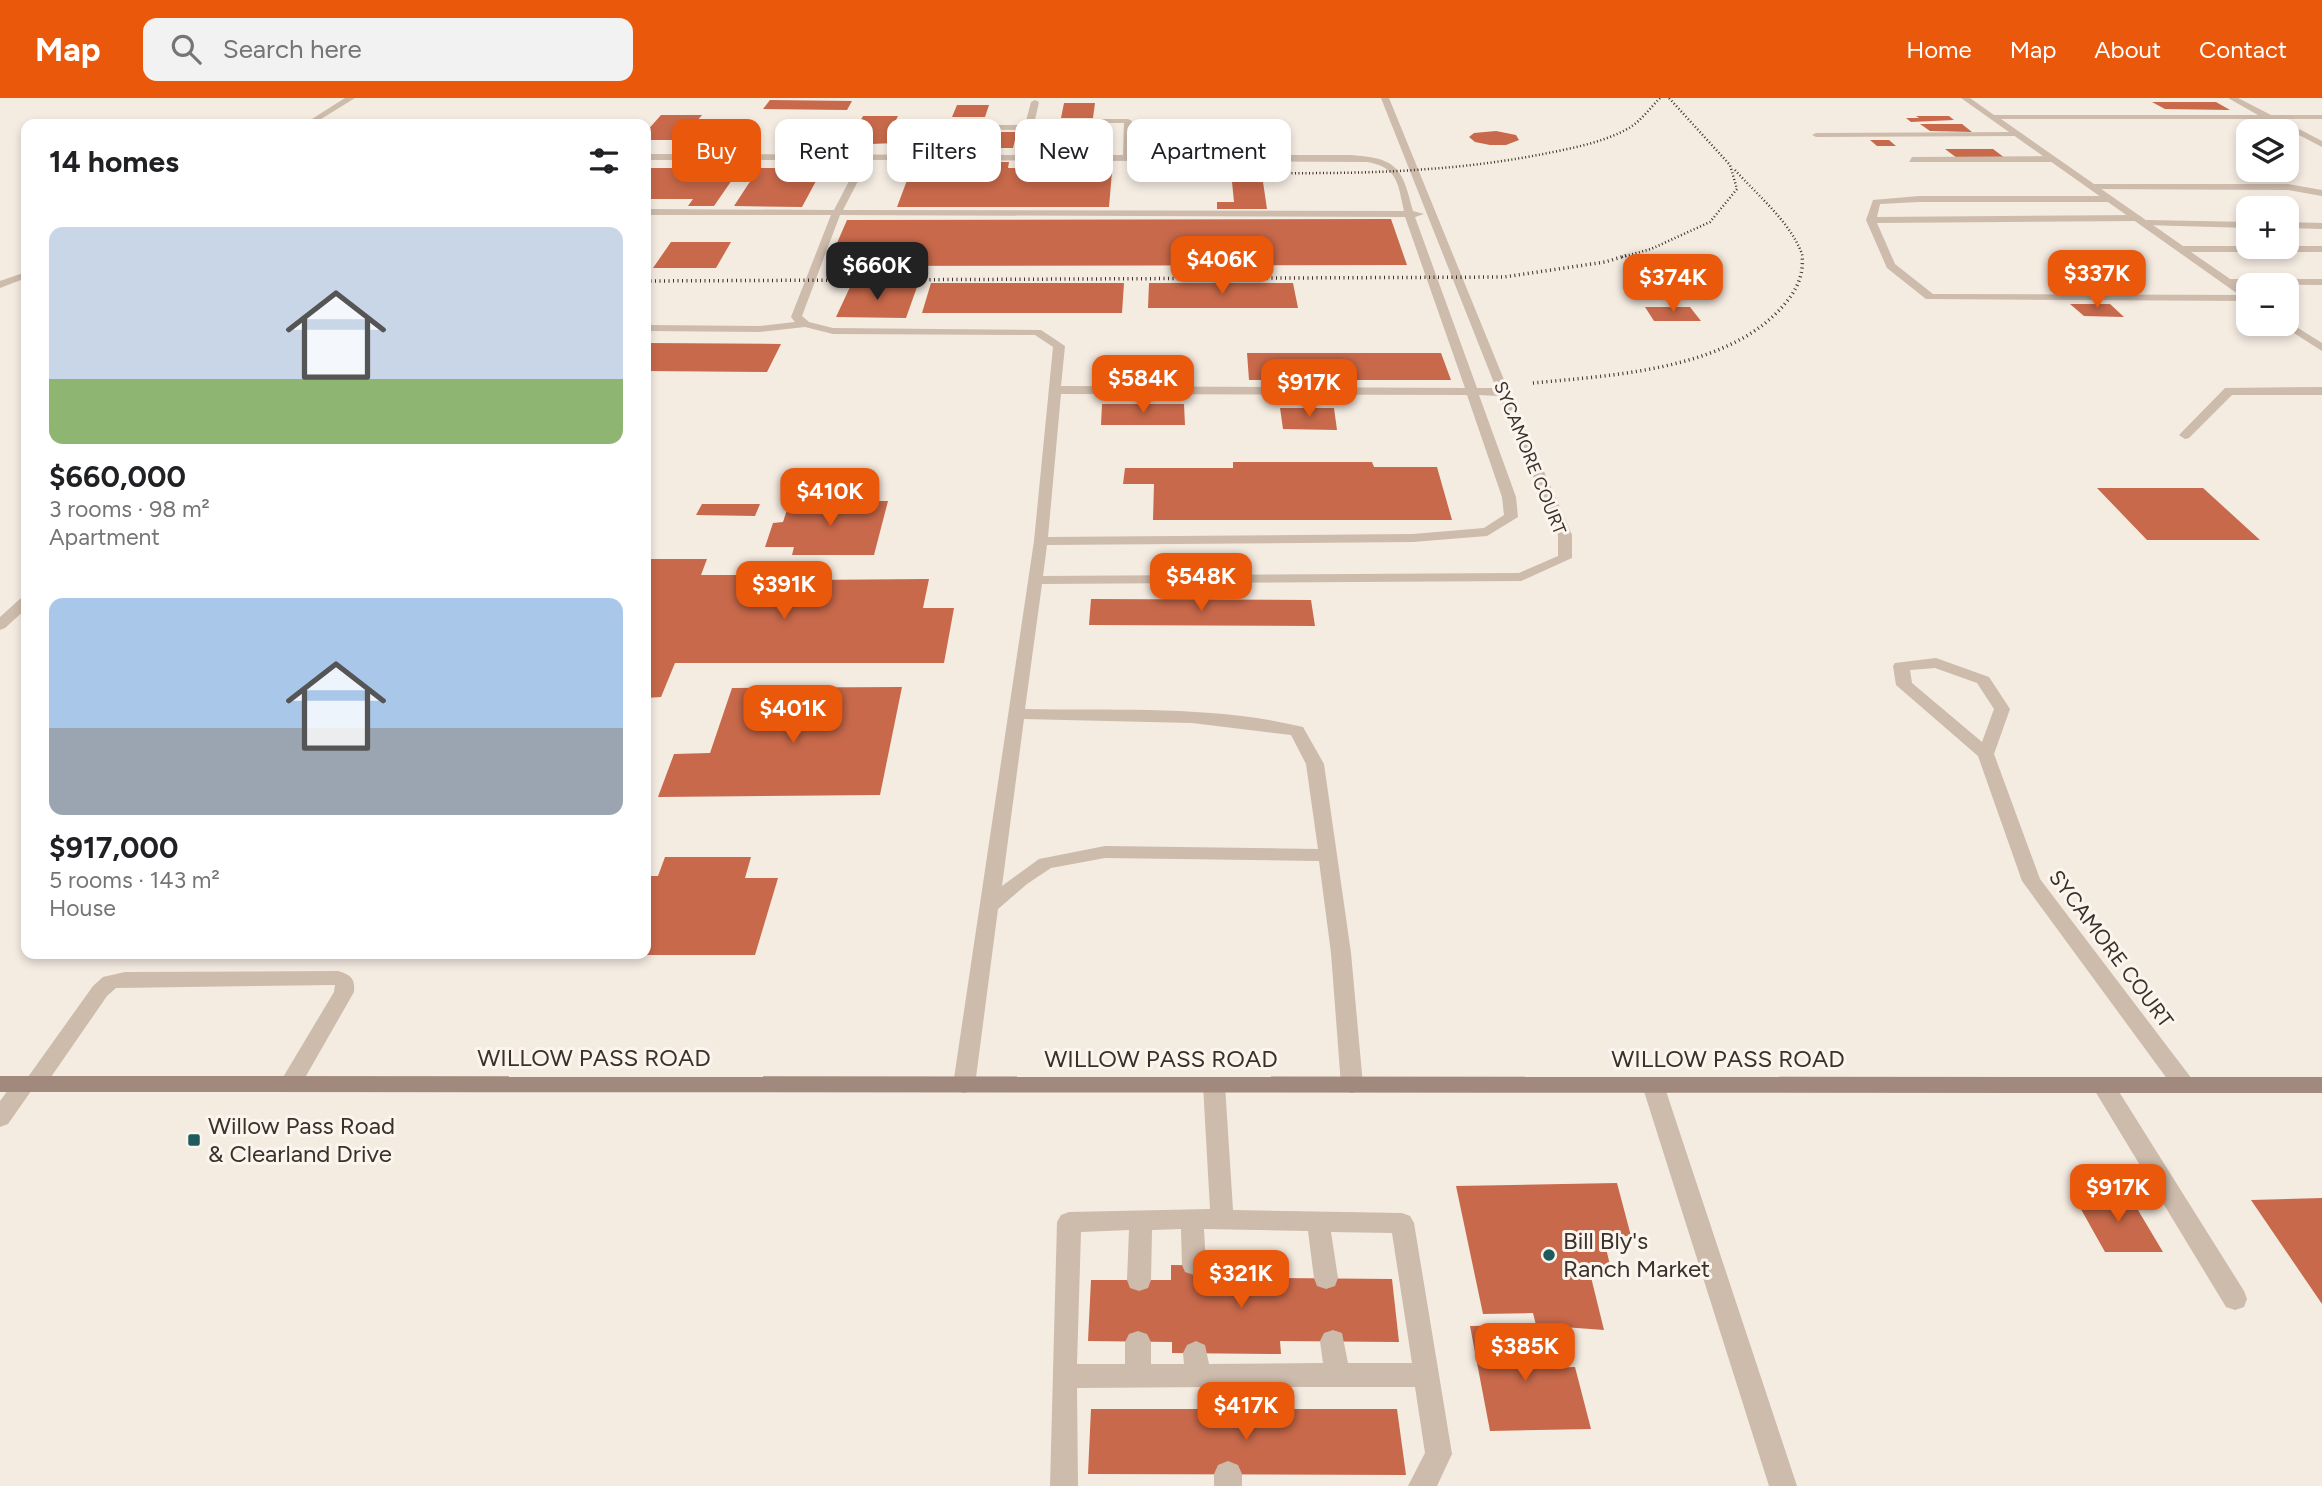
<!DOCTYPE html>
<html lang="en">
<head>
<meta charset="utf-8">
<style>
	body { margin:0; font-family:Figtree,sans-serif; background:#f2f2f2; color:#202124; height:100vh; display:flex; flex-direction:column; font-size:26px; white-space:nowrap }
	* { box-sizing:border-box; margin:0 }
	p { font-size:23px; color:#757577 }
	.icon { flex:none; width:38px; height:38px; fill:none; stroke:currentColor; stroke-width:2; stroke-linecap:round; stroke-linejoin:round }
	.map { position:relative; flex:1; overflow:hidden }
	.side { position:absolute; left:21px; top:21px; width:630px; height:840px; display:flex; flex-direction:column; background:#fff; border-radius:14px; box-shadow:0 4px 10px #0003 }
	.side>* { flex:none }
	.banner { position:absolute; left:672px; top:21px; width:665px; height:63px; display:flex; gap:14px }
	.buttons { position:absolute; left:2236px; top:21px; display:grid; gap:14px }
	.buttons a { display:grid; place-items:center; width:63px; height:63px; border-radius:14px; background:#fff; box-shadow:0 4px 10px #0003; font-size:35px }
	.price { position:absolute; translate:-50% -60px; padding:0 16px; border-radius:14px; background:#ea580c; color:#fff; font-size:23px; line-height:46px; filter:drop-shadow(0 2px 4px #0008) }
	.price::after { content:''; position:absolute; left:50%; top:42px; width:21px; height:16px; margin-left:-10px; background:inherit; clip-path:polygon(0 0,100% 0,50% 100%) }
	.price.selected { background:#222; color:#fff }
	ul { padding:0; list-style:none }
	li { display:grid; align-content:center; gap:14px; height:371px; padding:0 28px }
	li span { display:grid; place-items:center; height:217px; border-radius:14px; color:#555 }
	li>.icon { margin-inline-start:auto }
	span .icon { width:126px; height:126px; fill:#fffc; stroke-width:1 }
	li b { font-size:30px }
	h2 { display:flex; justify-content:space-between; align-items:center; height:84px; padding:0 28px; font-size:30px }
	.chip { padding:0 24px; border-radius:14px; background:#fff; box-shadow:0 4px 10px #0003; font-size:24px; line-height:63px }
	.chip.selected { background:#ea580c; color:#fff }
	header { display:flex; align-items:center; gap:42px; box-sizing:border-box; height:98px; padding:0 35px; background:#ea580c; color:#fff }
	header strong { font-size:33px }
	nav { display:flex; gap:38px; margin-inline-start:auto; font-size:24px }
	.search { width:490px; height:63px; background:#f2f2f2; display:flex; align-items:center; gap:18px; box-sizing:border-box; padding:0 24px; border-radius:14px; color:#757577; font-size:26px }
	.map>svg:first-child { display:block }
	.building { fill:#c8694b }
	.lines { fill:none; stroke-linecap:round; stroke-linejoin:round }
	.service { fill:#cdbbac; fill-rule:evenodd }
	.minor { fill:#cdbbac; fill-rule:evenodd }
	.secondary { fill:#a18a7d; fill-rule:evenodd }
	.rail-far1 { stroke:#3b302b; stroke-width:2.5; stroke-dasharray:1 2.5; stroke-linecap:butt }
	.rail { stroke:#3b302b; stroke-width:3.5; stroke-dasharray:1 3.5; stroke-linecap:butt }
	.poi-dot { fill:#1f5a5e; stroke:#fbf5ee; stroke-width:2.5 }
	.labels { text-anchor:middle; stroke-width:6; stroke-linejoin:round; paint-order:stroke }
	.far-street-label { font-size:18px; fill:#3b302b; stroke:#fbf5ee }
	.street-label { font-size:21px; fill:#3b302b; stroke:#fbf5ee }
	.near-street-label { font-size:24px; fill:#3b302b; stroke:#fbf5ee }
	.near-poi-label { font-size:24px; fill:#3b302b; stroke:#fbf5ee; text-anchor:start }
</style>
</head>
<body>
<header>
<strong>Map</strong>
<div class="search"><svg class="icon" aria-label="search" viewBox="0 0 24 24"><circle cx="10" cy="10" r="6"/><path d="M15 15l6 6"/></svg>Search here</div>
<nav><a>Home</a><a>Map</a><a>About</a><a>Contact</a></nav>
</header>
<div class="map">
<svg width="2322" height="1388" viewBox="0 0 2322 1388">
	<rect width="100%" height="100%" fill="#f4ebe1"/>
	<path class="building" d="M770 2 852 3 847 12 763 11Z
		M2152 4H2216L2230 12 2165 11Z
		M1064 5H1095L1093 20H1061Z
		M957 7H989L985 19H952Z
		M661 17H702L681 42H646V34Z
		M863 18H898L895 24H928L924 34H1017L1013 50H961L964 41H957L954 48H918L919 44 847 47Z
		M1916 18H1949L1954 22 1911 24 1906 20H1919Z
		M1920 26H1962L1972 34 1930 33Z
		M1496 33 1516 37 1519 42 1506 47H1490L1475 44 1469 39 1474 35Z
		M1870 42H1889L1896 48H1877Z
		M1945 51H1993L2005 60H1957Z
		M970 64H1009L1008 70H1025L1024 75 1112 74 1109 109H897L909 77H936L938 70H969Z
		M646 70H823L802 109 734 108 751 82H732L714 108H688L693 101H646Z
		M1232 84H1263L1267 111H1217V104H1234Z
		M1391 121 1407 167 827 168 847 122Z
		M671 144H731L716 170H653Z
		M931 185H1124L1122 215H922Z
		M1149 185H1293L1298 210H1148Z
		M850 189H917L906 220 836 219Z
		M2070 206H2110L2124 219 2084 218Z
		M1645 209H1690L1701 223H1654Z
		M646 245 781 246 767 274 646 273Z
		M1247 255H1441L1451 282H1249Z
		M1102 306H1184L1185 327H1101Z
		M1280 310H1334L1337 332 1283 331Z
		M1233 364H1372L1374 369H1437L1452 422H1153L1154 386H1123L1125 370H1233Z
		M2097 390H2203L2260 442H2147Z
		M790 403H888L874 457H792L794 449H765L773 425 783 424Z
		M702 406H760L755 418 696 417Z
		M646 461H707L701 477H758L753 489H804L807 482 929 481 923 510H954L944 565H675L661 599 646 600Z
		M1091 501 1311 502 1315 528 1089 527Z
		M902 589 880 697 658 699 674 656 710 655 732 590Z
		M665 759H751L745 780H778L755 857H646V778H658Z
		M1617 1085 1631 1138H1603L1611 1171H1589L1604 1232 1536 1227 1533 1215 1483 1216 1456 1088Z
		M2073 1097H2129L2163 1154H2105Z
		M2322 1100V1206L2251 1102Z
		M1171 1167 1279 1168 1280 1180 1392 1181 1399 1244 1280 1243 1281 1256 1172 1255V1244L1088 1243 1091 1182H1171Z
		M1536 1227 1545 1270 1575 1269 1591 1331 1490 1333 1470 1228Z
		M1091 1311H1397L1406 1377 1088 1376Z"/>
	<g class="lines">
		<path class="service" d="M345 0H355L313 26H304Z
			M1381 0H1389L1509 294 1572 437V460L1521 483 1042 486 1025 611C1117 613 1213 607 1303 629L1324 666 1351 855 1363 987 1360 993 1352 995 1344 993 1341 987 1331 855 1319 763 1105 760 1051 770 1027 786 998 811 975 987 972 993 964 995 956 993 953 987 1034 443 1053 249 1035 237 833 236 805 229 760 234 646 233V227L760 228 795 224 791 219 831 117H646V111L834 112 860 62H646V56L1018 57 1024 32 939 31 935 29 939 27H1025L1031 4 1035 2 1039 4 1027 57H1073L1078 21H1128L1132 23 1131 57H1350C1397 60 1402 69 1413 113L1424 116 1415 119 1477 290H1496ZM1085 25H1124L1123 57H1082ZM869 62 1367 64C1398 69 1398 86 1404 113L843 112ZM840 117 1405 119 1465 290 1061 288 1065 248 1041 232 833 230 809 224 802 218ZM1061 296 1467 297 1502 399 1504 417 1484 430 1413 436 1048 439ZM1479 297 1499 298 1558 437V458L1519 475 1043 478 1047 447 1413 444 1487 438 1518 419 1516 399ZM1024 621 1192 625 1291 637 1306 666 1318 751 1105 748 1039 761 1002 788Z
			M2020 34 2017 38 1816 39 1812 37 1816 35Z
			M1912 59 2053 58 2057 61 2053 64H1909Z
			M2093 86H2288L2322 92V98L2288 92 2090 91V87Z
			M1919 98H2108L2113 101 2108 104H1919L1880 106 1877 119 2138 117 2143 120 2138 123 1877 125 1895 166 1933 196 2249 197V203L1926 201 1887 170 1866 122 1873 102Z
			M2147 122 2249 124V130L2144 127 2142 125Z
			M2287 124 2322 125V131L2287 130Z
			M26 174V180L0 190V183Z
			M2228 181H2322V187L2224 186V182Z
			M26 499V511L5 530 0 532V519L21 500Z
			M338 873C351 877 355 880 354 894L298 992 290 994 282 992 279 986 334 894 335 887 116 890 107 898 42 992 34 994 26 992 23 986 93 888 103 879 125 874Z
			M1214 979 1222 981 1225 987 1233 1112 1402 1115 1410 1118 1414 1125 1452 1356 1437 1388H1408L1425 1355 1415 1289H1238V1311L1234 1320 1225 1323 1216 1320 1212 1311V1289L1077 1290 1078 1388H1050L1057 1124 1061 1117 1069 1114 1210 1111 1203 987 1206 981ZM1181 1131 1182 1167 1185 1174 1194 1177 1203 1174 1206 1167 1204 1131 1308 1133 1314 1180 1317 1188 1326 1191 1335 1188 1338 1180 1331 1134 1392 1135 1412 1265H1348L1342 1235 1333 1232 1324 1235 1320 1243 1323 1265 1209 1266 1205 1247 1196 1243 1187 1247 1183 1255 1184 1266H1151V1244L1147 1236 1138 1233 1129 1236 1125 1244V1266H1077L1081 1134 1129 1132 1127 1182 1130 1190 1139 1193 1148 1190 1151 1182 1152 1132Z
			M1653 979 1661 981 1664 987 1797 1388H1769L1642 987 1645 981Z
			M2103 979 2111 981 2244 1193 2247 1201 2244 1209 2235 1212 2226 1209 2095 993 2092 987 2095 981Z
			M1228 1363 1238 1367 1242 1376V1388H1214V1376L1218 1367Z"/>
		<path class="minor" d="M1961 0H1970L1994 17H2258L2228 0H2238L2271 17H2322V21H2280L2322 43V49L2268 21H2001L2183 148H2322V154H2191L2249 194V202L2245 201Z
			M2287 223 2322 245V253L2283 228 2282 226H2287Z
			M2322 289V297H2232L2189 340 2185 341 2179 337 2225 290Z
			M1936 560 1989 579 2010 611 1994 656 2040 781 2192 981 2195 987 2192 993 2184 995 2176 993 2022 783 1978 658 1896 587 1893 568 1895 565ZM1935 570 1977 585 1994 611 1982 644 1912 585 1910 572Z
			M25 978 33 980 36 986 8 1026 0 1029V1003L17 980Z"/>
		<path class="secondary" d="M0 978 2322 979V995L0 994Z"/>
		<path class="rail-far1" d="M1735 72C1758 98 1792 125 1803 159
			M1155 73C1282 75 1412 81 1538 57 1568 51 1603 45 1629 30 1641 23 1651 9 1660 0
			M1622 159 1651 151 1710 124 1737 91 1730 67 1669 0"/>
		<path class="rail" d="M646 183 1504 179 1605 164 1628 157
			M1533 285C1614 277 1734 272 1788 202 1798 189 1804 175 1802 157"/>
	</g>
	<g class="poi-dot">
		<rect x="187" y="1035" width="14" height="14" rx="3.5"/>
		<circle cx="1549" cy="1157" r="7"/>
	</g>
	<g class="labels">
		<g class="far-street-label">
			<text transform="translate(1530 360) rotate(68)" y="6">SYCAMORE COURT</text>
		</g>
		<g class="street-label">
			<text transform="translate(2111 851) rotate(53)" y="7">SYCAMORE COURT</text>
		</g>
		<g class="near-street-label">
			<text x="594" y="968">WILLOW PASS ROAD</text>
			<text x="1161" y="969">WILLOW PASS ROAD</text>
			<text x="1728" y="969">WILLOW PASS ROAD</text>
		</g>
		<g class="near-poi-label">
			<text x="208" y="1036">Willow Pass Road<tspan x="208" dy="28">&amp; Clearland Drive</tspan></text>
			<text x="1563" y="1151">Bill Bly's<tspan x="1563" dy="28">Ranch Market</tspan></text>
		</g>
	</g>
</svg>
<div class="buttons">
<a><svg class="icon" aria-label="layers" viewBox="0 0 24 24"><path d="M12 4l9 5-9 5-9-5zM3 14l9 5 9-5"/></svg></a>
<a>+</a>
<a>−</a>
</div>
<b class="price" style="left:1222px;top:198px">$406K</b>
<b class="price selected" style="left:877px;top:204px">$660K</b>
<b class="price" style="left:2097px;top:212px">$337K</b>
<b class="price" style="left:1673px;top:216px">$374K</b>
<b class="price" style="left:1143px;top:317px">$584K</b>
<b class="price" style="left:1309px;top:321px">$917K</b>
<b class="price" style="left:830px;top:430px">$410K</b>
<b class="price" style="left:1201px;top:515px">$548K</b>
<b class="price" style="left:784px;top:523px">$391K</b>
<b class="price" style="left:793px;top:647px">$401K</b>
<b class="price" style="left:2118px;top:1126px">$917K</b>
<b class="price" style="left:1241px;top:1212px">$321K</b>
<b class="price" style="left:1525px;top:1285px">$385K</b>
<b class="price" style="left:1246px;top:1344px">$417K</b>
<div class="banner">
<a class="chip selected">Buy</a>
<a class="chip">Rent</a>
<a class="chip">Filters</a>
<a class="chip">New</a>
<a class="chip">Apartment</a>
</div>
<section class="side">
<h2>14 homes<svg class="icon" aria-label="filters" viewBox="0 0 24 24"><path d="M4 7h16M4 17h16"/><circle cx="9" cy="7" r="2"/><circle cx="15" cy="17" r="2"/></svg></h2>
<ul>
<li><span style="background:linear-gradient(#c9d6e8 70%,#8fb573 0)"><svg class="icon" aria-label="home" viewBox="0 0 24 24"><path d="M3 11l9-7 9 7M6 9v11h12V9"/></svg></span><div><b>$660,000</b><p>3 rooms · 98 m²</p><p>Apartment</p></div></li>
<li><span style="background:linear-gradient(#a9c7e8 60%,#9aa5b1 0)"><svg class="icon" aria-label="home" viewBox="0 0 24 24"><path d="M3 11l9-7 9 7M6 9v11h12V9"/></svg></span><div><b>$917,000</b><p>5 rooms · 143 m²</p><p>House</p></div></li>
</ul>
</section>
</div>
</body>
</html>
